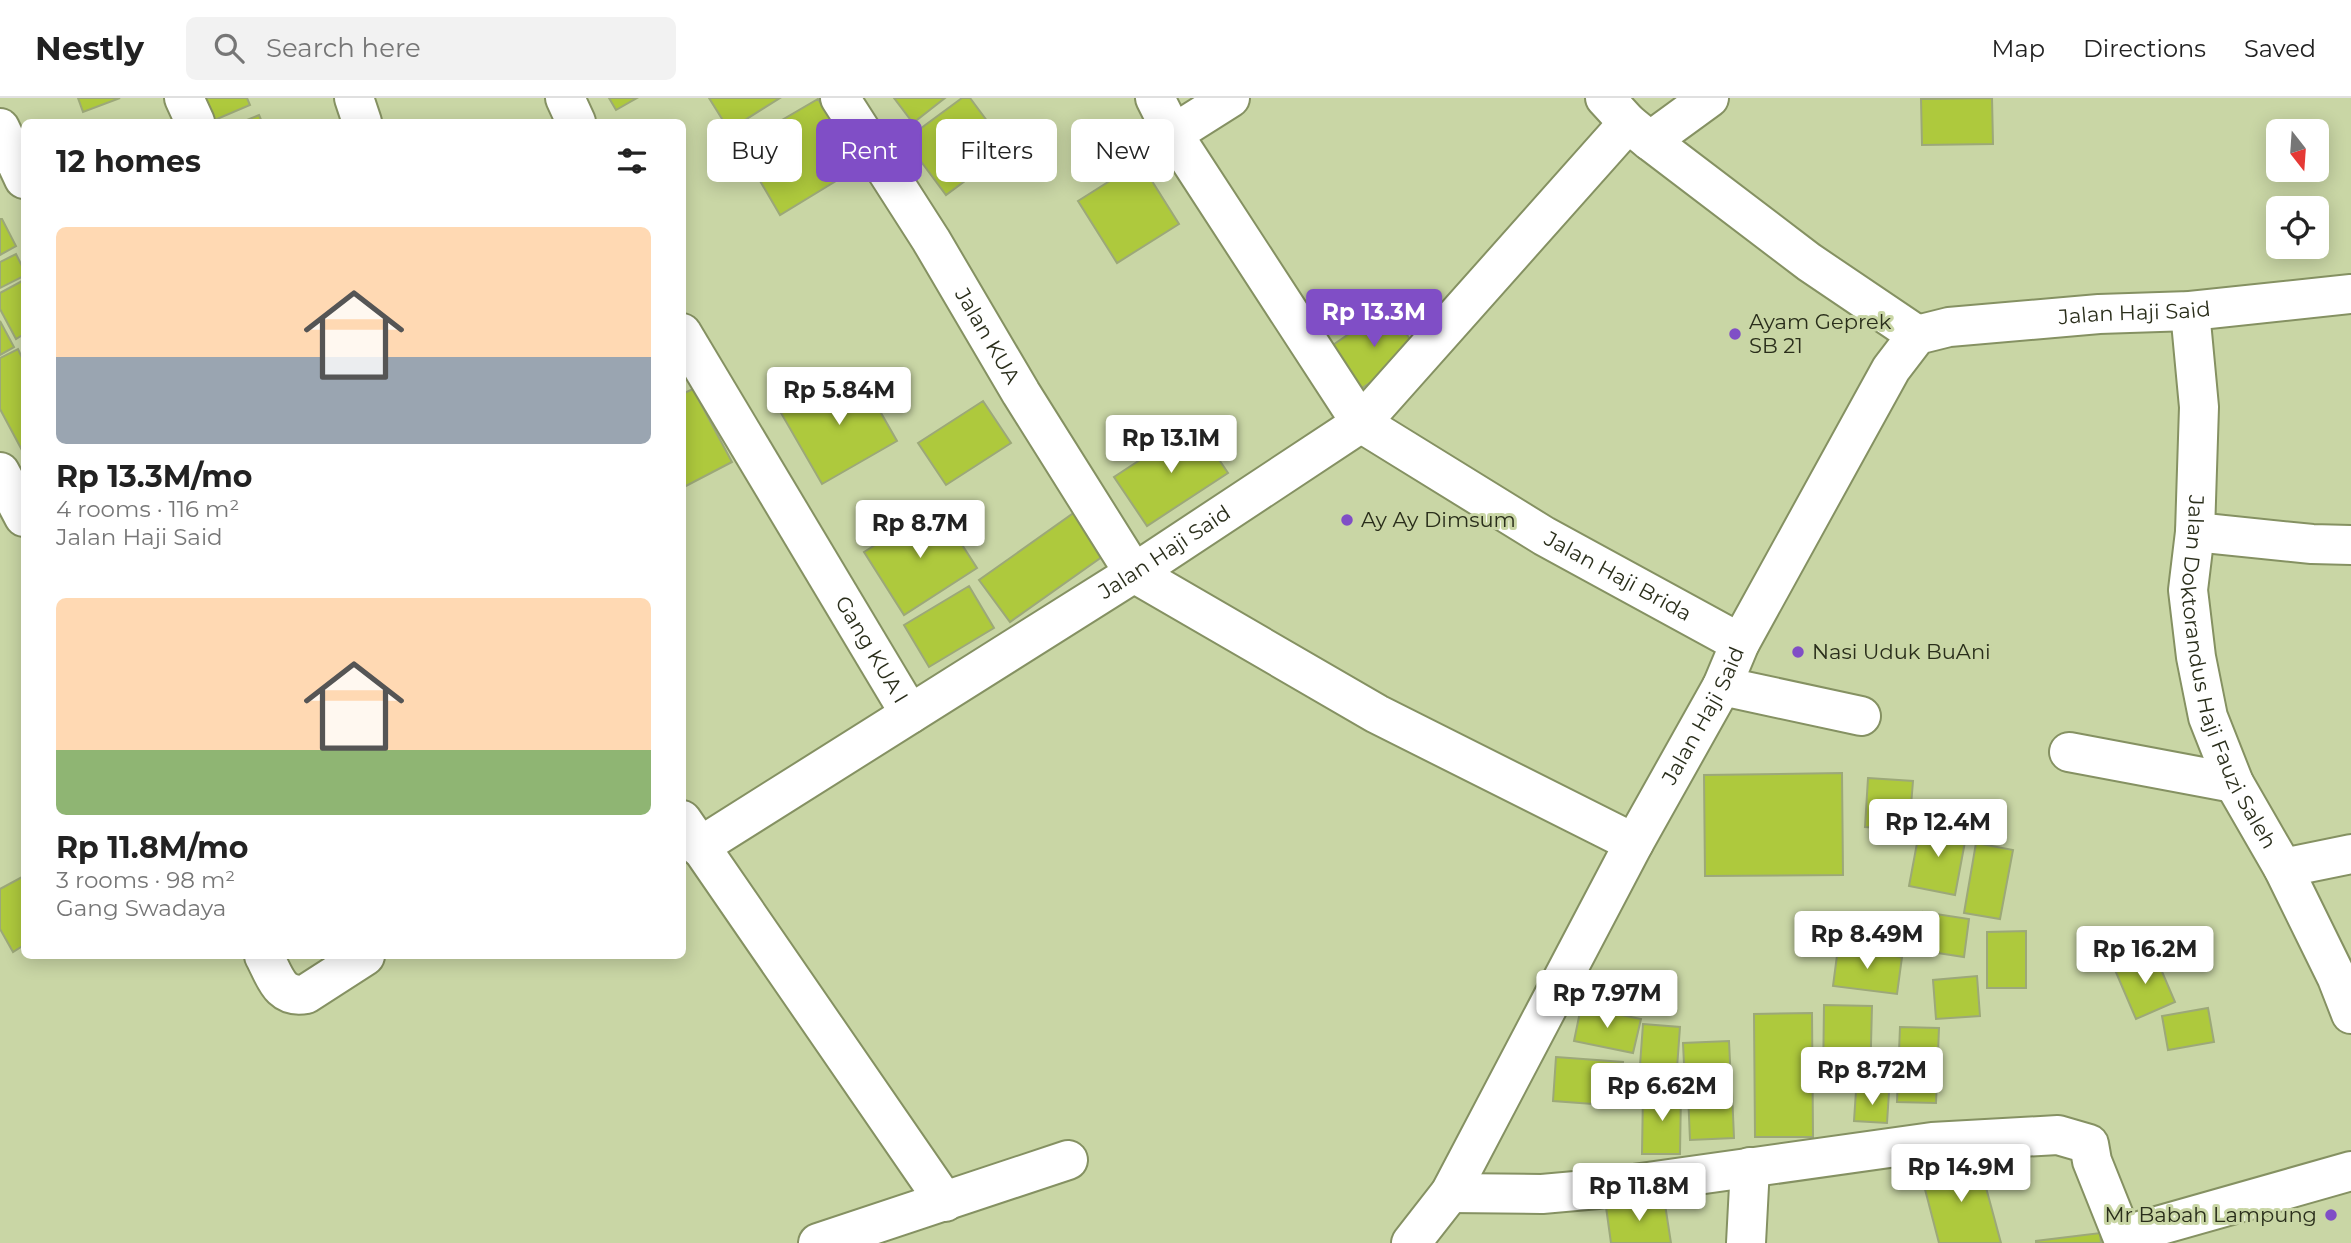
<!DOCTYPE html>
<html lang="en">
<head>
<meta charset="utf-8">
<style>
	body { margin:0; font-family:Montserrat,sans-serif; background:#f2f2f2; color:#222; height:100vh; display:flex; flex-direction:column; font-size:26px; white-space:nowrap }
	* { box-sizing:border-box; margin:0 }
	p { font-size:23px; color:#767676 }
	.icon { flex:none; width:38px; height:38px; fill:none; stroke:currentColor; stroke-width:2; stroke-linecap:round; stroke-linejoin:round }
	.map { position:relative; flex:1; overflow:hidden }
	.panel { position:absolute; left:21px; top:21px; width:665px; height:840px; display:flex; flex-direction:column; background:#fff; border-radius:10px; box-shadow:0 4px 18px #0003 }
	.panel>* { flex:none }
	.guide { position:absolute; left:707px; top:21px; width:665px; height:63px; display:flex; gap:14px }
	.needle { width:46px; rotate:163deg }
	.buttons { position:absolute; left:2266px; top:21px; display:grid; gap:14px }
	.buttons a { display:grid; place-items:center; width:63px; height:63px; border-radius:10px; background:#fff; box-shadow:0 4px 18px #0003; font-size:35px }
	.price { position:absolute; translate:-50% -60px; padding:0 16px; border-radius:7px; background:#fff; color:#222; font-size:23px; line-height:46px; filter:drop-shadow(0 2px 4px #0008) }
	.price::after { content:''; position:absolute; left:50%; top:42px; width:21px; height:16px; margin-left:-10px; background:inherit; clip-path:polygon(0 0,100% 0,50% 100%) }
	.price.on { background:#804ec6; color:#fff }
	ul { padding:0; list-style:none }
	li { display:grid; align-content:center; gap:14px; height:371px; padding:0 35px }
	li span { display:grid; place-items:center; height:217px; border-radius:10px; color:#555 }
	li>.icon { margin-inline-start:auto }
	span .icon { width:126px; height:126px; fill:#fffc; stroke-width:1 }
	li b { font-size:30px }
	h2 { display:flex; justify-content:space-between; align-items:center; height:84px; padding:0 35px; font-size:30px }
	.pill { padding:0 24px; border-radius:10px; background:#fff; box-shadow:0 4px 18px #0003; font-size:24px; line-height:63px }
	.pill.on { background:#804ec6; color:#fff }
	header { display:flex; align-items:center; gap:42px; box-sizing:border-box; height:98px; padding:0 35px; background:#fff; border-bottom:2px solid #e0e0e0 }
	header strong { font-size:33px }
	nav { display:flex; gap:38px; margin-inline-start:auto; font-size:24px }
	.search { width:490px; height:63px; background:#f2f2f2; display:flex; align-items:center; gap:18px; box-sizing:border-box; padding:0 24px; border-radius:10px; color:#767676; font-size:26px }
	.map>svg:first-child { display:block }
	.building { fill:#aec93d; stroke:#9ca879; stroke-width:2 }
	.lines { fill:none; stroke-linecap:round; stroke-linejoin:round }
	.minor-casing { stroke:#859162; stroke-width:42 }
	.minor { stroke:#fff; stroke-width:38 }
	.poi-dot { fill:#804ec6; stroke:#c9d6a5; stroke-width:2.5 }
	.labels { text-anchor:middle; stroke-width:6; stroke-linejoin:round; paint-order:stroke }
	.street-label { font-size:21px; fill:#2a2e1b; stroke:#c9d6a5 }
	.poi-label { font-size:21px; fill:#2a2e1b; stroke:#c9d6a5; text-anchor:start }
</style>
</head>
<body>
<header>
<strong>Nestly</strong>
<div class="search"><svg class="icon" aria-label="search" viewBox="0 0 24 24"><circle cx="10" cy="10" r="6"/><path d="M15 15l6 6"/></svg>Search here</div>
<nav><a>Map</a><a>Directions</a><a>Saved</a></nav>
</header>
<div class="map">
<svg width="2351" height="1145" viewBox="0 0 2351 1145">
	<rect width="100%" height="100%" fill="#c9d6a5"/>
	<path class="building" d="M78 0H120L83 14Z
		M192 0H247L250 7 210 24Z
		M609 0H637L616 12Z
		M709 0H780L729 32Z
		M894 0H945L913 25Z
		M962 0H970L1008 51 946 97 905 42Z
		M1992 0 1993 46 1922 47 1921 1Z
		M818 1 859 69 780 117 739 47Z
		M259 17 262 24H242Z
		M1140 64 1179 126 1117 165 1078 103Z
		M0 121H2L16 148 0 157Z
		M16 156 24 172V178L0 190V164Z
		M24 182V236L16 241 0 211V195Z
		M1388 209 1418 253 1359 292 1330 249Z
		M0 223 14 249 0 257Z
		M18 251 24 264V356L0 311V260Z
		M857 273 897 343 822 386 781 315Z
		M693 291 732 364 682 390V296Z
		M983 303 1011 345 946 387 918 345Z
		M1195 326 1228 375 1147 428 1114 379Z
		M937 408 977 470 904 517 864 454Z
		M1075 414 1106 456 1010 524 979 482Z
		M969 488 994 530 929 569 904 527Z
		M1842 675 1843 777 1705 778 1704 677Z
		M1868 680 1913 683 1909 732 1865 729Z
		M1921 724 1967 733 1955 797 1909 788Z
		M1976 745 2013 752 2000 821 1964 815Z
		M24 778V847L13 854 0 831V791Z
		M1836 814 1878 817 1876 843 1834 841Z
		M1923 814 1969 821 1964 859 1918 852Z
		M1889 820 1914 824 1910 849 1885 845Z
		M2026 833V890H1987V834Z
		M1838 850 1902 859 1897 896 1833 888Z
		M2154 855 2175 904 2136 921 2115 872Z
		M1977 878 1980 918 1936 921 1933 882Z
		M1824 907 1872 908 1870 985 1823 984Z
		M1581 909 1641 921 1633 955 1574 943Z
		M2208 910 2214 944 2168 952 2162 918Z
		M1812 915 1813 1039H1755L1754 916Z
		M1643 926 1680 929 1676 984 1639 981Z
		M1900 929 1939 930 1936 1005 1897 1004Z
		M1729 943 1731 985 1685 987 1683 945Z
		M1556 959 1623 964 1620 1008 1553 1003Z
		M1732 993 1734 1040 1690 1042 1688 995Z
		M1856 993 1889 994 1887 1025 1854 1023Z
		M1643 994H1681L1680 1056H1642Z
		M1978 1060 2001 1145H1939L1921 1076Z
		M1664 1100 1671 1145H1611L1606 1109Z
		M2100 1135 2101 1145H2036V1143Z"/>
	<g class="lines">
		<defs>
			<g id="minor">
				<path d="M184 0 195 24"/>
				<path d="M354 0 362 24"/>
				<path d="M565 0 576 24"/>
				<path id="s1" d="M840 0 931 142 1021 295 1134 475 1377 616 1634 745"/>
				<path d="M1155 0 1173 36 1230 0"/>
				<path d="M1605 0 1628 25 1650 43 1809 164 1917 237"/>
				<path d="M0 30 24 81"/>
				<path id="s2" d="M1173 36 1361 325 1544 438 1740 545"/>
				<path d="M1650 43 1709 0"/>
				<path id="s3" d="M2190 213 2199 309 2195 434 2188 492 2196 559 2208 619 2234 685 2283 770 2337 880 2351 916"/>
				<path id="s4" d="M682 235 910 616"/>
				<path d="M0 374 24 419"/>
				<path d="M2195 434 2312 446 2351 447"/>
				<path d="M1722 588 1861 618"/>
				<path d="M2069 654 2234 685"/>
				<path d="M682 722 945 1104"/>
				<path id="s5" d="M699 749 1134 475 1361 325 1628 25"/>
				<path d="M2283 770 2351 756"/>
				<path d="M264 858C275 878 279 901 306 896L365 858"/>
				<path d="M1450 1095 1542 1096 1598 1091 1932 1044 2058 1037 2089 1046 2092 1063 2122 1138 2351 1073"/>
				<path d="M818 1145 1068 1062"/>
				<path id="s6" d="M1411 1145 1450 1095 1634 745 1722 588 1740 545 1891 271 1917 237 1949 229 2099 216 2190 213 2351 196"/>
				<path d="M1746 1145 1750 1069"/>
			</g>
		</defs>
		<use href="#minor" class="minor-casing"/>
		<use href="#minor" class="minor"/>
	</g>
	<g class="poi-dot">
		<circle cx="1735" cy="236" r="7"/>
		<circle cx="1347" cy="422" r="7"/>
		<circle cx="1798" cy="554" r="7"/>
		<circle cx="2331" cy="1117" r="7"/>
	</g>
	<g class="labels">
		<g class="street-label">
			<text dy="7" stroke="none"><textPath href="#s6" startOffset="1260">Jalan Haji Said</textPath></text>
			<text dy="7" stroke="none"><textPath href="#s1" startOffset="280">Jalan KUA</textPath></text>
			<text dy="7" stroke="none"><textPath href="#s5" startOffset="551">Jalan Haji Said</textPath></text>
			<text dy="7" stroke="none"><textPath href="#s2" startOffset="644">Jalan Haji Brida</textPath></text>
			<text dy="7" stroke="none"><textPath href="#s4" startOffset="369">Gang KUA I</textPath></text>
			<text dy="7" stroke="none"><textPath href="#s3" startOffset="369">Jalan Doktorandus Haji Fauzi Saleh</textPath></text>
			<text dy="7" stroke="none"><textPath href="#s6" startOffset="604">Jalan Haji Said</textPath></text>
		</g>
		<g class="poi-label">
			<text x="1749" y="231">Ayam Geprek<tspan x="1749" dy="24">SB 21</tspan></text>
			<text x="1361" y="429">Ay Ay Dimsum</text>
			<text x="1812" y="561">Nasi Uduk BuAni</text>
			<text x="2317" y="1124" text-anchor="end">Mr Babah Lampung</text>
		</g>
	</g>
</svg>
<div class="buttons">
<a><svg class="needle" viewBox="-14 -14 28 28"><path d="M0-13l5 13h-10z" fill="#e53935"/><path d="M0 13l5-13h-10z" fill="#767676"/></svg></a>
<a><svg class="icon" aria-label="locate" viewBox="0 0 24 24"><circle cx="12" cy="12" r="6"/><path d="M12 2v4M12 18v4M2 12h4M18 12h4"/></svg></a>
</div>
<b class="price on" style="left:1374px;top:251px">Rp 13.3M</b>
<b class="price" style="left:839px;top:329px">Rp 5.84M</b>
<b class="price" style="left:1171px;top:377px">Rp 13.1M</b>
<b class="price" style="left:920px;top:462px">Rp 8.7M</b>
<b class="price" style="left:1938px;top:761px">Rp 12.4M</b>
<b class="price" style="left:1867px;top:873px">Rp 8.49M</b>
<b class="price" style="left:2145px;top:888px">Rp 16.2M</b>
<b class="price" style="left:1607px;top:932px">Rp 7.97M</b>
<b class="price" style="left:1872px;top:1009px">Rp 8.72M</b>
<b class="price" style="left:1662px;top:1025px">Rp 6.62M</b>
<b class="price" style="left:1961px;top:1106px">Rp 14.9M</b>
<b class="price" style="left:1639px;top:1125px">Rp 11.8M</b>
<div class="guide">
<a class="pill">Buy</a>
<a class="pill on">Rent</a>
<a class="pill">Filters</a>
<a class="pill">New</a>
</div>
<section class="panel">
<h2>12 homes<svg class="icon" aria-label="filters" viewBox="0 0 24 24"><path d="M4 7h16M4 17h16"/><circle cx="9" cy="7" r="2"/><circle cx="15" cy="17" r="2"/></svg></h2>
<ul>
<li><span style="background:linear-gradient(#ffd9b3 60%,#9aa5b1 0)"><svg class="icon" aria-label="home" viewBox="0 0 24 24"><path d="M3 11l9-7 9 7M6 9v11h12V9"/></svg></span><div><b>Rp 13.3M/mo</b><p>4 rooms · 116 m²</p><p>Jalan Haji Said</p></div></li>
<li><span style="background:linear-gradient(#ffd9b3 70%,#8fb573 0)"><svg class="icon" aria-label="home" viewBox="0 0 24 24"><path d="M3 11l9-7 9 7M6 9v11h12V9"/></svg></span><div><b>Rp 11.8M/mo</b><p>3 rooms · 98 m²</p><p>Gang Swadaya</p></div></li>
</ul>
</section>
</div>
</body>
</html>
